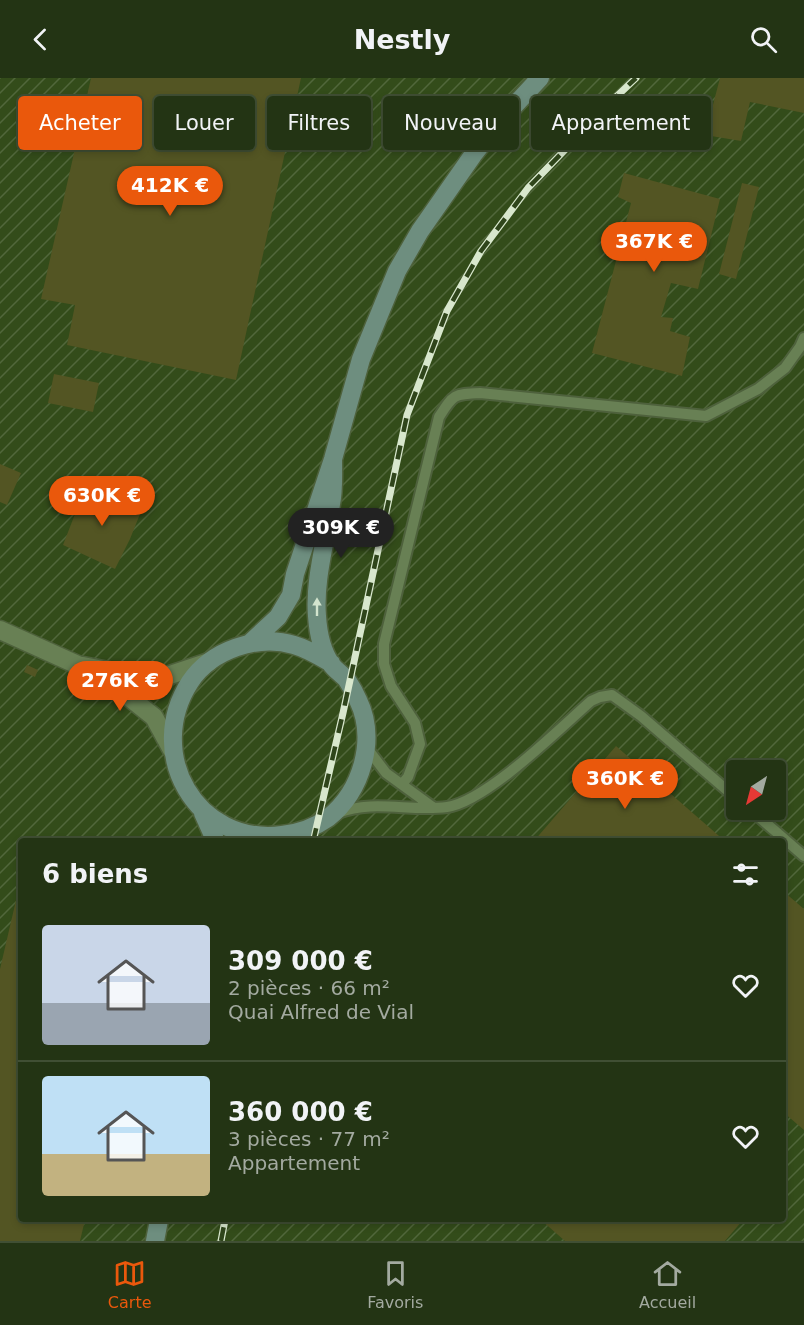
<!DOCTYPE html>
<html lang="fr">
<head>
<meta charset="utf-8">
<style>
	body { margin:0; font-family:"DejaVu Sans",sans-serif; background:#2f3f22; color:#f1f3f6; height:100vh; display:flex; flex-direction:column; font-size:22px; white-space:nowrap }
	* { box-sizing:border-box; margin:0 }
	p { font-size:20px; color:#a3aaa0 }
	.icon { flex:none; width:33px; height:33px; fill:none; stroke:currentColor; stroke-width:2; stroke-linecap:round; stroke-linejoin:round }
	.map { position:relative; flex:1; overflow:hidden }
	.sheet { position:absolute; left:18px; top:760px; width:768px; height:384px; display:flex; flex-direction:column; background:#233414; border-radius:6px; box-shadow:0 3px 9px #0003,0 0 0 2px #404f34 }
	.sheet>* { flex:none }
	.hud { position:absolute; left:18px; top:18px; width:768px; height:54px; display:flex; gap:12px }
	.needle { width:39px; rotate:216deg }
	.fabs { position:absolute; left:726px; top:682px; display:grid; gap:12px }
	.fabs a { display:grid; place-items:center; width:60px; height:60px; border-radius:6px; background:#233414; box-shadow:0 3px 9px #0003,0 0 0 2px #404f34; font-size:30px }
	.price { position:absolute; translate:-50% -51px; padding:0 14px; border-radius:21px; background:#ea580c; color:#fff; font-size:20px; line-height:39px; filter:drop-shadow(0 2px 3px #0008) }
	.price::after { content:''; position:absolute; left:50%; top:36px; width:18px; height:14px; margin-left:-9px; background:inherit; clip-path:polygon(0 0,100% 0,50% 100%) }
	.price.current { background:#222; color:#fff }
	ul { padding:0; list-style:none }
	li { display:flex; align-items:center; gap:18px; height:150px; padding:0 24px }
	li+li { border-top:2px solid #404f34 }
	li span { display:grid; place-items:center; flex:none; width:168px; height:120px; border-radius:6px; color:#555 }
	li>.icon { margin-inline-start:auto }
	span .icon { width:72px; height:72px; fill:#fffc; stroke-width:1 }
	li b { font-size:26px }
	h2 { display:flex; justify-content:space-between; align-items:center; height:72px; padding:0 24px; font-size:26px }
	.tag { padding:0 21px; border-radius:6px; background:#233414; box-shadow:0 3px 9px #0003,0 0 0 2px #404f34; font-size:21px; line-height:54px }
	.tag.current { background:#ea580c; color:#fff }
	header { display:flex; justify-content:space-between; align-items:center; height:78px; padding:0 24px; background:#233414; font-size:27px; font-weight:600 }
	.tabs { display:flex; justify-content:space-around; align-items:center; height:84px; border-top:2px solid #404f34; background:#233414; font-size:16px; color:#a3aaa0 }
	.tabs a { display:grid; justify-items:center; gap:3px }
	.tabs .current { color:#ea580c }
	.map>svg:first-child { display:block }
	.industrial { fill:url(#industrial-furrows); fill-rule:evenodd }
	.building { fill:#535523 }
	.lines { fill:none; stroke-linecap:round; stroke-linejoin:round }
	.lane-casing { stroke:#4e613c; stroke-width:14 }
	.street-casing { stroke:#4e613c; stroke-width:21 }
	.secondary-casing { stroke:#4e613c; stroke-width:21 }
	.lane { stroke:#688054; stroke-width:10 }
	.street { stroke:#688054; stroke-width:18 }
	.secondary { stroke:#6e8e7f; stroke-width:18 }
	.rail-casing { stroke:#d8e7cd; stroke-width:7 }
	.rail { stroke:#2f451b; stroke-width:4.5; stroke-dasharray:14; stroke-linecap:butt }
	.oneway { fill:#d3e4ce }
</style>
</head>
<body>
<header><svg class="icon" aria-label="back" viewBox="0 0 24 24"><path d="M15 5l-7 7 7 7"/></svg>Nestly<svg class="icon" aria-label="search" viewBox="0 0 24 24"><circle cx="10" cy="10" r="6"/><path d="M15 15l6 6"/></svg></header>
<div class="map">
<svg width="804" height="1163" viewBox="0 0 804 1163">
	<defs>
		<pattern id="industrial-furrows" width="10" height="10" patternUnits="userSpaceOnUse" patternTransform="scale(1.5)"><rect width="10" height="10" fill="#334c1a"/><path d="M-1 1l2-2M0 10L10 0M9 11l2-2" fill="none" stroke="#51673b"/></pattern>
	</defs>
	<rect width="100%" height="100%" fill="#2f451b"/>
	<path class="industrial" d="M0 0H804V1163H0ZM736 693H776V732H736ZM21 764H783V1142H21Z"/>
	<path class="building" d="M91 0H301L236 302 67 267 75 227 41 221Z
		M720 0H804V35L750 24 741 63 705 57Z
		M624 95 720 121 698 211 671 205 661 239 673 240 670 253 690 259 682 298 592 275 631 125 618 119Z
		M742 105 759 109 736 201 719 196Z
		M54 296 99 305 93 334 48 325Z
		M0 386 21 395 7 427 0 424Z
		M89 408 142 431 130 461 115 491 63 467 75 436Z
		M27 587 38 592 35 599 24 594Z
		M616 668 726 764H533Z
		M20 805 21 1142H85L80 1163H0V891Z
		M783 813 804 831V1052L783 1034Z
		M541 1142H743L725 1163H565Z"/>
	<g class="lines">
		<defs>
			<path id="lane" d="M367 670 386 695 434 730
				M402 706 408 699 420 666 415 645 391 608 384 586V566L439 339C453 317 453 316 480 315L706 338 758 311 785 290 800 269 804 260
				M751 732 804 778
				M338 735C374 721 409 734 447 729 487 723 559 651 591 623L600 619 612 617 641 638 736 720"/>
			<path id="street" d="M0 552 80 588 102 604 129 619 154 639 172 672
				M83 588 144 600 164 599 209 584"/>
			<path id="secondary" d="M249 566 278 539 291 517 295 496 333 381 361 281 397 193 420 153 473 77 501 42 540 0
				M331 585C319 578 308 571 294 567 258 556 211 572 190 604 144 675 196 768 282 757 299 755 314 750 328 740 362 713 377 661 358 622 355 615 351 608 347 602 342 596 335 592 331 586 322 573 318 553 317 538 314 502 326 463 331 426 334 412 333 396 333 381
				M203 735 216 764
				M155 1163 159 1142"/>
		</defs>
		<use href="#lane" class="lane-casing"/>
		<use href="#street" class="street-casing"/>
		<use href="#secondary" class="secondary-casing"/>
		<use href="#lane" class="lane"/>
		<use href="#street" class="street"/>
		<use href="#secondary" class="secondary"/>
		<defs>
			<path id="rail" d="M313 764 343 635 407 337 447 233 481 173 528 110 617 18 636 0
				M221 1163 225 1142"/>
		</defs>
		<use href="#rail" class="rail-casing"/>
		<use href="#rail" class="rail"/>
	</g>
	<defs><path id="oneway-solid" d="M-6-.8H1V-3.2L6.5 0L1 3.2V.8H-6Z" transform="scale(1.5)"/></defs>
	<use class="oneway" href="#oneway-solid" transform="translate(317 529) rotate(-90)"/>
</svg>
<div class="fabs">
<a><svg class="needle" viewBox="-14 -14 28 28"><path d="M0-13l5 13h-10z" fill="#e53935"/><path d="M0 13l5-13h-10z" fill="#a3aaa0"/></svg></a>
</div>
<b class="price" style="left:170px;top:139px">412K €</b>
<b class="price" style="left:654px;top:195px">367K €</b>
<b class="price" style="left:102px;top:449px">630K €</b>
<b class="price current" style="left:341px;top:481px">309K €</b>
<b class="price" style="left:120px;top:634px">276K €</b>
<b class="price" style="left:625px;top:732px">360K €</b>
<div class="hud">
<a class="tag current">Acheter</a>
<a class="tag">Louer</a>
<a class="tag">Filtres</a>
<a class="tag">Nouveau</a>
<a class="tag">Appartement</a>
</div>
<section class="sheet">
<h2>6 biens<svg class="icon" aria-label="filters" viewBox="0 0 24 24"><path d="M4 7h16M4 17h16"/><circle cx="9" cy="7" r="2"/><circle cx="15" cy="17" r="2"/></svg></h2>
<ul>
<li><span style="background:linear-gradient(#c9d6e8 65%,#9aa5b1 0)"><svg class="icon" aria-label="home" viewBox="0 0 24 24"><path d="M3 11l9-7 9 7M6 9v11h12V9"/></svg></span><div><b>309 000 €</b><p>2 pièces · 66 m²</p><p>Quai Alfred de Vial</p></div><svg class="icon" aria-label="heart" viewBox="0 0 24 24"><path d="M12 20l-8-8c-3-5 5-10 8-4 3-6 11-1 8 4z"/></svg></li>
<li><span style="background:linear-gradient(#bfe0f5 65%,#c2b280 0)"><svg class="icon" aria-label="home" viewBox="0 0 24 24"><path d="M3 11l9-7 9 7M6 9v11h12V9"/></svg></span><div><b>360 000 €</b><p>3 pièces · 77 m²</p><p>Appartement</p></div><svg class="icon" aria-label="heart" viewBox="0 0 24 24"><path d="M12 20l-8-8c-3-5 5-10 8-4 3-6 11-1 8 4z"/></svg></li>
</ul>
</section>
</div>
<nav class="tabs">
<a class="current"><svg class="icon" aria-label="map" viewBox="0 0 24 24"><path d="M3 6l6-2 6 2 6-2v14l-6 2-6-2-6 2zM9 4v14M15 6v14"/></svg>Carte</a>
<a><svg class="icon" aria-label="saved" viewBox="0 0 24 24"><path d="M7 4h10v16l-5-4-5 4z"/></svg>Favoris</a>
<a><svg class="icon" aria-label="home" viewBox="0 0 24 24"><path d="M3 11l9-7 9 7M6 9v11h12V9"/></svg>Accueil</a>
</nav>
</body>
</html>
